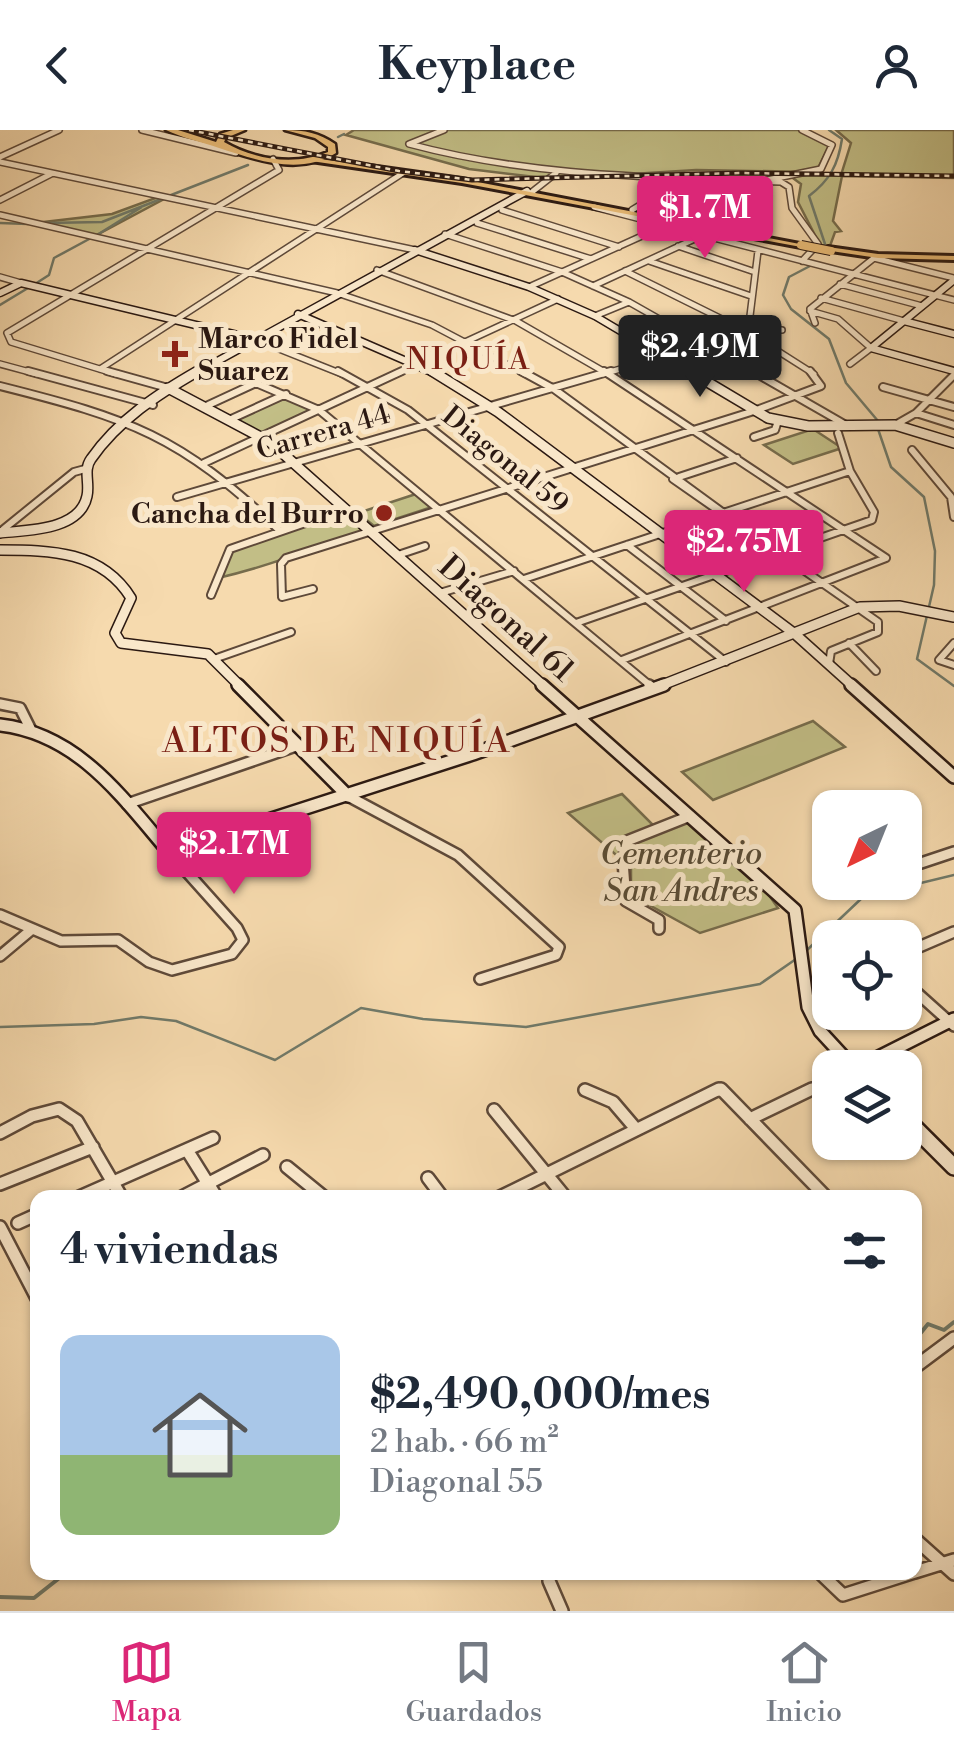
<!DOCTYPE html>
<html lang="es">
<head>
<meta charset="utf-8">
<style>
	body { margin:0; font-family:"Libre Bodoni",serif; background:#f6f6f7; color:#1f2937; height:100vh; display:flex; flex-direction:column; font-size:38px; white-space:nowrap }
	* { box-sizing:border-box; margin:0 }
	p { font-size:32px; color:#747a83 }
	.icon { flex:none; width:55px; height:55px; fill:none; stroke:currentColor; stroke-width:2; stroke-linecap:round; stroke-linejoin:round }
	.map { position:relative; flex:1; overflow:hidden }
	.sheet { position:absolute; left:30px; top:1060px; width:892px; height:390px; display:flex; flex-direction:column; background:#fff; border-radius:20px; box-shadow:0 2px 8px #0004 }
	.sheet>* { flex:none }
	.needle { width:65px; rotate:223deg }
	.controls { position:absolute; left:812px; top:660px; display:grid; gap:20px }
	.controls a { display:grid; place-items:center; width:110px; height:110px; border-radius:20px; background:#fff; box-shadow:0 2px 8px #0004; font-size:50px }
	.price { position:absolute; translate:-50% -85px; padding:0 22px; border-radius:10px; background:#db2777; color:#fff; font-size:32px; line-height:65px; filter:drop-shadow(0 2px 5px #0008) }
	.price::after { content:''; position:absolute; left:50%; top:60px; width:30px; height:22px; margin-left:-15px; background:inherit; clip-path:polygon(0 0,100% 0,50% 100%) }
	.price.on { background:#222; color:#fff }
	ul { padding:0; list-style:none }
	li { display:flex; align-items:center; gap:30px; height:250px; padding:0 30px }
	li span { display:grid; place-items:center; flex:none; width:280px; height:200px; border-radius:20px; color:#555 }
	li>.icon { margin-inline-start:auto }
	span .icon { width:120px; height:120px; fill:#fffc; stroke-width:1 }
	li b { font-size:42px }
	h2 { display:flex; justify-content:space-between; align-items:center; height:120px; padding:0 30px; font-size:42px }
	header { display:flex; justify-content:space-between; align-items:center; height:130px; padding:0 30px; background:#fff; font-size:45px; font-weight:700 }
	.dock { display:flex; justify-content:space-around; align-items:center; height:140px; border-top:2px solid #e0e1e3; background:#fff; font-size:28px; color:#747a83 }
	.dock a { display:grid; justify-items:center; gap:5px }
	.dock .on { color:#db2777 }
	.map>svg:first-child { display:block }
	.green { fill:#c2be86; stroke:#766c4c; stroke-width:2.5 }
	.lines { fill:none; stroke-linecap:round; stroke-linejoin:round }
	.stream-far1 { stroke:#707a6a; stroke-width:2.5 }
	.stream { stroke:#707a6a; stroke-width:4 }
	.street-far3-casing { stroke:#5e4939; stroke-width:8 }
	.street-far2-casing { stroke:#5e4939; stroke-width:10 }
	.street-far1-casing { stroke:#5e4939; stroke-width:14 }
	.street-casing { stroke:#5e4939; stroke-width:16 }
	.secondary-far3-casing { stroke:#2b1912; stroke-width:9 }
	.secondary-far2-casing { stroke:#2b1912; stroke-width:12 }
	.secondary-far1-casing { stroke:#2b1912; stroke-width:16 }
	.secondary-casing { stroke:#2b1912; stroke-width:20 }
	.primary-casing { stroke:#2b1912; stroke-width:6 }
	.highway-casing { stroke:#2b1912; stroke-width:5 }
	.street-far3 { stroke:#f9e7ca; stroke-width:5 }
	.street-far2 { stroke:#f9e7ca; stroke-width:6 }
	.street-far1 { stroke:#f9e7ca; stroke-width:9 }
	.street { stroke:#f9e7ca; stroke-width:11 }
	.secondary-far3 { stroke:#f9e7ca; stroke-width:6 }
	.secondary-far2 { stroke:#f9e7ca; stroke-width:9 }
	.secondary-far1 { stroke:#f9e7ca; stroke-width:11 }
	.secondary { stroke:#f9e7ca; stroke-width:15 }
	.primary { fill:#ebbd77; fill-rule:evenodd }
	.highway { fill:#ebbd77; fill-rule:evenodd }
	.rail-casing { stroke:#2b1912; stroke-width:5 }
	.rail { stroke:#f9e7ca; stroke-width:2.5; stroke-dasharray:5; stroke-linecap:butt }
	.primary-bridge-casing { stroke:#2b1912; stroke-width:10; stroke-linecap:butt }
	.primary-bridge { stroke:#ebbd77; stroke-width:8 }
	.poi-dot { fill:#8f2418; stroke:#f9e7ca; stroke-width:4 }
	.labels { text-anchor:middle; stroke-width:10; stroke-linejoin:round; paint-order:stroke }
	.far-poi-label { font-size:28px; font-weight:bold; fill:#2b1912; stroke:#f9e7ca; text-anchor:start }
	.far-street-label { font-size:28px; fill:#2b1912; stroke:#f9e7ca }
	.far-neighbourhood-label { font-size:30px; letter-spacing:2.5px; fill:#7a1f14; stroke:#f9e7ca }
	.street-label { font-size:32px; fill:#2b1912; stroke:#f9e7ca }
	.park-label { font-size:32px; font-style:italic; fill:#584b35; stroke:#f9e7ca }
	.neighbourhood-label { font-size:35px; letter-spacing:2.5px; fill:#7a1f14; stroke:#f9e7ca }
</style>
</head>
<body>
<header><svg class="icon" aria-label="back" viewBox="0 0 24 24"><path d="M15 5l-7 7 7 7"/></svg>Keyplace<svg class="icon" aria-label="person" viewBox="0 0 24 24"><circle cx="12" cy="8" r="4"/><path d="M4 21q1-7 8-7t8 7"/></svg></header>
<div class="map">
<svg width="954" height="1481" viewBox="0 0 954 1481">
	<rect width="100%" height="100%" fill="#f6daae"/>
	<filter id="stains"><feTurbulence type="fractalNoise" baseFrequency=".002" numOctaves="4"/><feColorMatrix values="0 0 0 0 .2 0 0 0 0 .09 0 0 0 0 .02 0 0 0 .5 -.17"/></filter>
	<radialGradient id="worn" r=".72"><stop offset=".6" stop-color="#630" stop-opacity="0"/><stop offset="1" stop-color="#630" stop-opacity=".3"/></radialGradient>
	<path class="green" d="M354 0H804L831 12 816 42 696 40 552 49 469 39 346 5Z
		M836 0H954V48L842 46 833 91 841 101 835 102 830 116 820 115 798 72 801 54 790 46 841 45 851 13Z
		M158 67 164 69 93 107 35 93 112 84Z
		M286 266 316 281 265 304 232 289Z
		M813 299 842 318 793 334 764 315Z
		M416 364 432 377 374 396 358 383Z
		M346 379 370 399C318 416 271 436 218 448L230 419Z
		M813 591 845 617 713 670 682 642Z
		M622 664 657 699 627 711 623 731 568 683Z
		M690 689 764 758 778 778 700 803 631 765V713Z"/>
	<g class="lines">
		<path class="stream-far1" d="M338 7 344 4
			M0 93 28 94
			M45 93 102 92 248 35
			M97 105 145 75
			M825 114 809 66C830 50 838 35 842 9L829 0
			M810 136 789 147 783 165 791 179 829 209 846 253 878 291
			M35 154 49 145 54 128 91 108
			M0 175 28 158
			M878 299 891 337 924 367 935 421 934 455 917 529 954 556
			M806 821 863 767 954 745
			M0 897 94 894 141 887 176 891 275 930 361 878 423 889 526 897 760 854 796 829"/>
		<path class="stream" d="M915 1210 928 1194 944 1200 954 1192
			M0 1467 34 1468 67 1442"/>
		<defs>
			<path id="street-far3" d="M142 0 236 23
				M444 0 409 14C532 47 655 47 781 52L789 57 792 78 818 114 802 131
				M0 27 59 0
				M0 32 415 120
				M532 62 556 43
				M0 70 51 44
				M594 77 954 170
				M502 80 619 117
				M632 80 685 48
				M0 85 337 163 432 195 525 244
				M477 93 591 129
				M717 93 767 50 821 39 832 15 802 0
				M445 104 562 142 629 172 756 244
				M678 116 755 142
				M649 131 751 166
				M377 140 516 191 608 244
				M625 141 748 202 814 244
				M0 147 21 153
				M840 154 922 176
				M593 156 701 106
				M529 157 664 96
				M821 168 904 191
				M810 181 838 189 871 218 850 234
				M595 186 629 172
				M815 193 810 179 874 128 954 148
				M748 198 782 200
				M254 209 342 244
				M0 234 37 244
				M210 234 234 244
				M100 239 403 43
				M116 244 11 212 7 203 279 40 273 29
				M396 244 558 169
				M603 244 748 202 758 121"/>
			<path id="street-far2" d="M28 241 153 275
				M107 241 168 258
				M228 241 319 280 652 557
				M338 241 408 280 726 532
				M521 241 554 259 729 387
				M604 241 886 428 622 530
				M752 241 846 295
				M0 256C131 289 179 305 279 400
				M883 257 954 277
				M204 277 258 252
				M916 283 954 295
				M229 290 286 264
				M895 295 916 283 954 245
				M754 307 775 300 778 291
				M912 320 951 367 954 387
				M204 333 402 241
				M679 347 737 328
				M673 349 878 492V502L831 521 829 534
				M177 367 611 241
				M0 402 74 342 85 339
				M627 415 726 491
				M398 425 425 416
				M524 449 850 341 838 303
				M313 459 282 467 281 434 286 428 754 281 821 256 810 241
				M440 463 514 441
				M211 465 230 419 346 379
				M576 493 872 390 874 382 850 341
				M849 513 876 541
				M954 513 939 530 954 535
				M214 529 291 502"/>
			<path id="street-far1" d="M649 555 654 559
				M0 574 20 578 30 598
				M348 666 458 725 559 817 556 825 480 849
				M127 674 299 615
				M918 734 954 722
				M0 785 61 811 118 810 149 832 172 840 232 824 243 810 237 798 169 722
				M659 799V790L626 771 623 731 627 711 690 686
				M905 823 954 802
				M0 826 31 800
				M905 852 954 896
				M714 961H723
				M807 961 830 950"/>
			<path id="street" d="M721 959 827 1068
				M585 960 613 972 636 999
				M494 980 566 1068
				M750 989 812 959
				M0 1003 32 986 59 979 77 991 122 1068
				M187 1020 217 1068
				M287 1037 325 1068
				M428 1048 443 1068
				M0 1054 93 1017
				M77 1068 213 1008
				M180 1068 263 1025
				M498 1068 719 959
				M18 1093 38 1084
				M0 1097 38 1170
				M915 1237 954 1208
				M915 1409 954 1444
				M819 1442 843 1465 915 1442
				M915 1442 954 1430
				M549 1451 562 1481"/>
			<path id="secondary-far3" d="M415 120 529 157 595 186 693 244
				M0 163 21 153 254 209
				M298 184 436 244
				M904 191 954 204
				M871 218 954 150
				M871 218 954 241
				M194 244 527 61"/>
			<path id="secondary-far2" d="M432 241 498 282 795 504 854 557
				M689 241 768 288 808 296 895 295 954 313
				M168 258 270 312 545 557
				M0 403C26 400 80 401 87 366 90 353 83 340 91 329 118 290 158 264 198 241
				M0 420C51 420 102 421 131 468L115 503 121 513 208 524 241 557
				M657 557 860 477 899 476 954 487"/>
			<path id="secondary-far1" d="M238 555 348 666
				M542 555 795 780 808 877 820 901 854 938
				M851 555 954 647
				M0 595C78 604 121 666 169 722L473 624 664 555
				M857 938 954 889"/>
			<path id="secondary" d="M905 988 954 1037"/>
			<path id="primary" d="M313 28 462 49 805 115 801 117 462 53 311 31V29Z
				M828 117 878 124 954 126V130L878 128 831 121 827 119Z"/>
			<path id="highway" d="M166 0H178L216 12 220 4 233 0H245L226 8 224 12C255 30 295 36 328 22V17L315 8 285 0C305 0 319 3 335 14L336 23C299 46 257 30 219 18 202 12 182 8 166 0Z"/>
		</defs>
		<use href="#street-far3" class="street-far3-casing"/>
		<use href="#street-far2" class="street-far2-casing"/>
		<use href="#street-far1" class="street-far1-casing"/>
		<use href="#street" class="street-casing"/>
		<use href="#secondary-far3" class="secondary-far3-casing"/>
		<use href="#secondary-far2" class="secondary-far2-casing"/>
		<use href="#secondary-far1" class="secondary-far1-casing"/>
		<use href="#secondary" class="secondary-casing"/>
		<use href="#primary" class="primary-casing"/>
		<use href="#highway" class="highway-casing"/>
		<use href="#street-far3" class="street-far3"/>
		<use href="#street-far2" class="street-far2"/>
		<use href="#street-far1" class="street-far1"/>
		<use href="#street" class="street"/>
		<use href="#secondary-far3" class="secondary-far3"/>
		<use href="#secondary-far2" class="secondary-far2"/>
		<use href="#secondary-far1" class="secondary-far1"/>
		<use href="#secondary" class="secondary"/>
		<use href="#primary" class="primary"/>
		<use href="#highway" class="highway"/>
		<defs>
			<path id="rail" d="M189 0 399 41 472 50 740 43 954 46"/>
		</defs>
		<use href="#rail" class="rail-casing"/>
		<use href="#rail" class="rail"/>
		<defs>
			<path id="primary-bridge" d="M801 115 831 121"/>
		</defs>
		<use href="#primary-bridge" class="primary-bridge-casing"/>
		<use href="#primary-bridge" class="primary-bridge"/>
	</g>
	<g class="poi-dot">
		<path d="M170 209h10v10h10v10h-10v10h-10v-10h-10v-10h10z"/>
		<circle cx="384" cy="383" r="10"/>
	</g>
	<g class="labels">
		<g class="far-poi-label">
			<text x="198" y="218">Marco Fidel<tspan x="198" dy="32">Suarez</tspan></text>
			<text x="364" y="393" text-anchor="end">Cancha del Burro</text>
		</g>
		<g class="far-street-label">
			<text transform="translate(323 301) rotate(-16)" y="10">Carrera 44</text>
			<text transform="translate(506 329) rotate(39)" y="10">Diagonal 59</text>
		</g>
		<g class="far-neighbourhood-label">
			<text x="469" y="239">NIQUÍA</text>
		</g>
		<g class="street-label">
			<text transform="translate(507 488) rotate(42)" y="11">Diagonal 61</text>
		</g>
		<g class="park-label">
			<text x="681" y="734">Cementerio<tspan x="681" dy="37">San Andres</tspan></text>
		</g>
		<g class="neighbourhood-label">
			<text x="337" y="622">ALTOS DE NIQUÍA</text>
		</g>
	</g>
	<rect width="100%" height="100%" filter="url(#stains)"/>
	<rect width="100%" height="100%" fill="url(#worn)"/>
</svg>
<div class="controls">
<a><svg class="needle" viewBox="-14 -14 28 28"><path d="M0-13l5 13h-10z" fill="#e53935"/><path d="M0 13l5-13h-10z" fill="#747a83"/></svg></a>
<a><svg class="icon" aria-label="locate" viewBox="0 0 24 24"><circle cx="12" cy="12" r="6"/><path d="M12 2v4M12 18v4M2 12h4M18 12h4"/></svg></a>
<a><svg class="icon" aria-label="layers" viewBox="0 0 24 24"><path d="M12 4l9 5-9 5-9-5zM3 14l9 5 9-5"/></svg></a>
</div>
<b class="price" style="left:705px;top:131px">$1.7M</b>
<b class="price on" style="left:700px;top:270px">$2.49M</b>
<b class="price" style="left:744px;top:465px">$2.75M</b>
<b class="price" style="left:234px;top:767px">$2.17M</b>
<section class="sheet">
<h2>4 viviendas<svg class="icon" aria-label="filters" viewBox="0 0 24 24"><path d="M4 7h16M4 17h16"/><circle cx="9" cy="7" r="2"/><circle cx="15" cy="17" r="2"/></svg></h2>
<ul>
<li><span style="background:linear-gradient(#a9c7e8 60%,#8fb573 0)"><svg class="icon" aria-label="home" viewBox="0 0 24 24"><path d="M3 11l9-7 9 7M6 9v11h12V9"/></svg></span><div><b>$2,490,000/mes</b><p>2 hab. · 66 m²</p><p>Diagonal 55</p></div></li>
</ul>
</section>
</div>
<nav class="dock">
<a class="on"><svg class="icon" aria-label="map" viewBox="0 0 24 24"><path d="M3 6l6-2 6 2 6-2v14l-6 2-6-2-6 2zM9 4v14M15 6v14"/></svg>Mapa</a>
<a><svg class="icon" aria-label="saved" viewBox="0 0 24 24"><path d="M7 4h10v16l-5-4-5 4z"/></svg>Guardados</a>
<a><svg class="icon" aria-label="home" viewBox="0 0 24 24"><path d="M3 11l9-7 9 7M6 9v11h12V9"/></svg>Inicio</a>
</nav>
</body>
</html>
